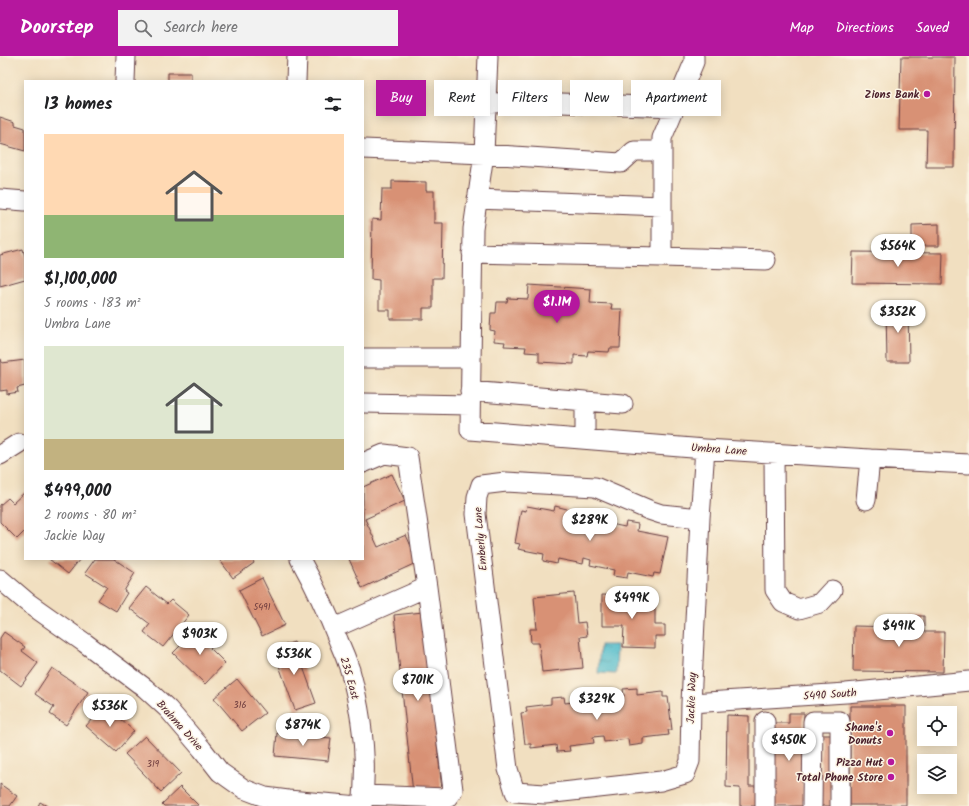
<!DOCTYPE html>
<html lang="en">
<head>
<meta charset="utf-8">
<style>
	body { margin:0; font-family:Kalam,sans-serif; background:#f2f2f2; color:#202124; height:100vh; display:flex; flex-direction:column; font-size:15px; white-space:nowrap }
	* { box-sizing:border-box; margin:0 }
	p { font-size:13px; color:#757577 }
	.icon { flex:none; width:22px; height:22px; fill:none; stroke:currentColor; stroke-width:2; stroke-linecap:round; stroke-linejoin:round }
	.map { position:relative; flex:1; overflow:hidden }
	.sheet { position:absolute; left:24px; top:24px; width:340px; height:480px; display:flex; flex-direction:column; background:#fff; border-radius:0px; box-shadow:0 2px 10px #0003 }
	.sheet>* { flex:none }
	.hud { position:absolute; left:376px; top:24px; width:380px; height:36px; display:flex; gap:8px }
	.tools { position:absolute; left:917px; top:650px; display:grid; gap:8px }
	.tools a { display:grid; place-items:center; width:40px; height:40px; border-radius:0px; background:#fff; box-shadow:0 2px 10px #0003; font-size:20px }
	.price { position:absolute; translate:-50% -34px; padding:0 9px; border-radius:14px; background:#fff; color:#222; font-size:13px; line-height:26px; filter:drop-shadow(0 1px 2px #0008) }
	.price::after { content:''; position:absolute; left:50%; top:24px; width:12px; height:9px; margin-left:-6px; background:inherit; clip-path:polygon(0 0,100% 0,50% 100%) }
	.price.active { background:#b5179e; color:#fff }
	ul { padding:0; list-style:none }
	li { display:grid; align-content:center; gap:8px; height:212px; padding:0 20px }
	li span { display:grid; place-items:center; height:124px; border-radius:0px; color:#555 }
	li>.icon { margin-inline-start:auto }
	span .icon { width:72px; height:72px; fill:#fffc; stroke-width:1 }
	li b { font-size:17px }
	h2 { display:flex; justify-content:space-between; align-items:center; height:48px; padding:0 20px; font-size:17px }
	.pill { padding:0 14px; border-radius:0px; background:#fff; box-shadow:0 2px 10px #0003; font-size:14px; line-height:36px }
	.pill.active { background:#b5179e; color:#fff }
	header { display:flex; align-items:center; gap:24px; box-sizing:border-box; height:56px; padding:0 20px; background:#b5179e; color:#fff }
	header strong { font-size:19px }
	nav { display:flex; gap:22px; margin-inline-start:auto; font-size:14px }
	.search { width:280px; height:36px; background:#f2f2f2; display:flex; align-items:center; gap:10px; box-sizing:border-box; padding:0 14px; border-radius:0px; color:#757577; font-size:15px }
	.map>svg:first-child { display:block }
	.water { fill:url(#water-ripples); stroke:#4c6d7b }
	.building { fill:#d89175 }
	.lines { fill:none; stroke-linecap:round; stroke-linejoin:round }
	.minor-casing { stroke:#633c41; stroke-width:21 }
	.minor { stroke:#fff; stroke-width:19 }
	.poi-dot { fill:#b5179e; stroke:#fcf5e5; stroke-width:1.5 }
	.labels { text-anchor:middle; stroke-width:3; stroke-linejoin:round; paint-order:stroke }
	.number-label { font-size:9px; fill:#6e3c3e }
	.poi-label { font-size:11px; font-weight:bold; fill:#4a1f2b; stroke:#fcf5e5; text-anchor:end }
	.street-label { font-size:11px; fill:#4a1f2b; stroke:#fcf5e5 }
</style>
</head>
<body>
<header>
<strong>Doorstep</strong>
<div class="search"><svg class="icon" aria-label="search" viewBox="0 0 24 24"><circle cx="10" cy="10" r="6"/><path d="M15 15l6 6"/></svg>Search here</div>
<nav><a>Map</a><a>Directions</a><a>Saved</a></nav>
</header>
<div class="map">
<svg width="969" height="750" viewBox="0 0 969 750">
	<defs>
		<pattern id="water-ripples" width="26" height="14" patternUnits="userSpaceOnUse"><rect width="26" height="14" fill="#4fbbcb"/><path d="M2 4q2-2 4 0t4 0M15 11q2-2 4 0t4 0" fill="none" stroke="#4497a5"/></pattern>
	</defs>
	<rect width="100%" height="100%" fill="#fcf5e5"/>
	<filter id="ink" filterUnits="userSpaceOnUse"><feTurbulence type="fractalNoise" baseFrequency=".025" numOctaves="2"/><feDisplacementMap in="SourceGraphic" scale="8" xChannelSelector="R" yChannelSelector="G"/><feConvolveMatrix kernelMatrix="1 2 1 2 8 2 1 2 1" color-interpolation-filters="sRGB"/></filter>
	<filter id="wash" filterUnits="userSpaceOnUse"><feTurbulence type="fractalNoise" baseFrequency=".012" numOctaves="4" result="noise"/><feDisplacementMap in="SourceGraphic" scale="16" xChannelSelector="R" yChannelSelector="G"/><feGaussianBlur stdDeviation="0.9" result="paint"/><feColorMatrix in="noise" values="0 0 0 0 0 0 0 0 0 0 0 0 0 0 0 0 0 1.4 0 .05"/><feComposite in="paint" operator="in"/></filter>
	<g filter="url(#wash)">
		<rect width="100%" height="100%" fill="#f1dfc0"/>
		<path class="water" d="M600 589H617L616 618 598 617Z"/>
		<g id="blocks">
			<path class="building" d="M901 1H955L954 111H926L927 74H899Z
				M168 17H191V25H168Z
				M0 61 15 66V69L25 72V95L0 88Z
				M392 125 426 126V135H434V167H443L442 222H433V252H423V263H390V254H379V224L371 223 372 163 381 164 382 133H392Z
				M939 168V190H912V169Z
				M23 193 25 201V223L0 230V199Z
				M853 196 943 197 942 228 852 227Z
				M529 229 591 233 590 247 612 248 611 253H622L620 292H610L609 296 588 295 587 300 574 299V308L539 306V297L525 296 526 291 504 290 505 286 494 285 495 275 490 274 491 257H496L497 246H507L508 242 528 243Z
				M886 251H908L909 306H887Z
				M0 303H1L2 307 25 304V330L17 332 18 336 7 338V334L0 335Z
				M392 418 405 445 365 463 378 491 406 479 418 506 362 532 349 503H363V431Z
				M25 436V475L17 483 0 466V449L8 442 13 447Z
				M527 450 554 455 555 450 567 453 566 459 589 464 588 469 599 472 600 466 625 471 626 466 638 468 637 475 668 481 660 518 654 517 653 521 628 516 627 522 613 520 614 514 590 509 591 504 584 502 583 508 558 503 557 508 543 505 544 498 518 493 520 488 515 487 521 454 526 455Z
				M49 503H80L68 518Z
				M95 503H114L135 517 124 535 127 537 116 555 98 544 107 531 85 517Z
				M219 503H252L254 507 233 522Z
				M262 522 285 569 262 580 239 534Z
				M146 531 167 548 171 544 189 559 163 591 144 576 150 568 129 552Z
				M574 537 577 567 585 566 587 580 580 581 583 612 542 616 539 587H531L530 573H537L534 541Z
				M602 539 638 540V547L655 548V569H665V580H655V592L623 591 624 570H602Z
				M423 556 442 734 413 737 394 559Z
				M897 560H924V576H944L943 616 853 615 854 570 897 571Z
				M198 572 214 588 210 592 225 607 205 628 173 597Z
				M4 576 25 591 22 595 38 607 21 630 0 614V582Z
				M294 586 316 647 295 654 273 593Z
				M52 612 88 636 66 669 50 658 54 651 35 638Z
				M237 623 265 657 242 675 214 642Z
				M637 632V639L663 636V641H668L672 674H668L669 679 643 682V688L629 690 628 683 604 686 603 680 593 681 594 687 569 690 570 695 557 696 556 689 531 692V688H525L521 657 527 656 526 651 551 648V642L564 641 565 647 589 644V650L601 649 600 642 624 640 623 633Z
				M104 649 134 675 116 696 86 670Z
				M850 650H906V749H850Z
				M789 657H804L803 750H773L774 667H789Z
				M727 659 749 660V730H757V750H740V732L726 731Z
				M277 677 331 682 328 705 275 700Z
				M821 679H832L831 750H820Z
				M145 680 181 717 161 736 125 698Z
				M0 728 17 740 10 750H0Z
				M180 731 199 750H164L162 748Z
				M40 746 47 750H38Z"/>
		</g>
	</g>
	<g filter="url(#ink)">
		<use href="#blocks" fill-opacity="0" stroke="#633c41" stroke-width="1"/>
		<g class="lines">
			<defs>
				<path id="minor" d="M488 0 484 98 473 173 470 374 705 393 870 403 969 408
					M125 25 126 0
					M296 25 297 0
					M486 47 533 46 675 51
					M363 93 484 98 621 107 634 95H662
					M0 143 25 145
					M477 143 662 150
					M472 197 662 201V82L694 6V0
					M662 201 766 204
					M363 302H470
					M470 335 585 345V383
					M585 345 623 348
					M363 347 470 349
					M774 397 775 534 783 546 799 553 820 547 832 534
					M0 399 19 387
					M866 444 870 403
					M700 462 661 458 649 454 595 431 506 426 481 429 477 441 476 458 508 713 515 736 545 738 661 725 685 718 690 705 691 647 700 462 705 393
					M300 503C315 530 328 558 339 586 343 595 347 605 350 614 362 658 368 705 362 750
					M0 523 27 546 85 587 145 632 168 653 202 693 220 716 244 733 265 741 288 744 359 750
					M334 572 427 531 408 401 384 398 363 407
					M691 647 846 637 969 625
					M364 739 447 742 453 734 427 531
					M765 750V665
					M812 750 813 665H840V750"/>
			</defs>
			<use href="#minor" class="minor-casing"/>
			<use href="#minor" class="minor"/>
		</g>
	</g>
	<g class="poi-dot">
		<circle cx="927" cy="38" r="4"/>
		<circle cx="890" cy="677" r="4"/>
		<circle cx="891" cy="706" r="4"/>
		<circle cx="891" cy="721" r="4"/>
	</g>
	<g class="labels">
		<g class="number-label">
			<text x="262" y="554">5491</text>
			<text x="240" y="652">316</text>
			<text x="153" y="711">319</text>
		</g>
		<g class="poi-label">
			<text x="919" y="42">Zions Bank</text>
			<text x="882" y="675">Shane's<tspan x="882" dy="13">Donuts</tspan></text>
			<text x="883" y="710">Pizza Hut</text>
			<text x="883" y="725">Total Phone Store</text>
		</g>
		<g class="street-label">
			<text transform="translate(719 393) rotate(4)" y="4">Umbra Lane</text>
			<text transform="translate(480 483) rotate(-95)" y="4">Emberly Lane</text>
			<text transform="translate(350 622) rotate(74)" y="4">235 East</text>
			<text transform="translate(830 638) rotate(-4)" y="4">5490 South</text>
			<text transform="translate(691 642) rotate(-88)" y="4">Jackie Way</text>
			<text transform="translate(180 669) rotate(48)" y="4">Brahma Drive</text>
		</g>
	</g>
</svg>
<div class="tools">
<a><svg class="icon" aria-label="locate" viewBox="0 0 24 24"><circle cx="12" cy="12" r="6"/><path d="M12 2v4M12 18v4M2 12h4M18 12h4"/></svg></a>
<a><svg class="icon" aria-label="layers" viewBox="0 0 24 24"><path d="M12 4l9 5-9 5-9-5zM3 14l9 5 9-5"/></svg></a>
</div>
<b class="price" style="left:898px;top:212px">$564K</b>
<b class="price active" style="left:557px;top:268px">$1.1M</b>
<b class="price" style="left:898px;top:278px">$352K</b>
<b class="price" style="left:590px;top:486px">$289K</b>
<b class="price" style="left:632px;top:564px">$499K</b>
<b class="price" style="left:899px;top:592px">$491K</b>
<b class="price" style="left:200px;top:600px">$903K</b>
<b class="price" style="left:294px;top:620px">$536K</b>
<b class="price" style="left:418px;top:646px">$701K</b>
<b class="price" style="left:597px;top:665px">$329K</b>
<b class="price" style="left:110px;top:672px">$536K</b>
<b class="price" style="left:303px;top:691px">$874K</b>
<b class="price" style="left:789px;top:706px">$450K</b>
<div class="hud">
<a class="pill active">Buy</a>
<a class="pill">Rent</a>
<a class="pill">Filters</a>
<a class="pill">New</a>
<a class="pill">Apartment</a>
</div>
<section class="sheet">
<h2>13 homes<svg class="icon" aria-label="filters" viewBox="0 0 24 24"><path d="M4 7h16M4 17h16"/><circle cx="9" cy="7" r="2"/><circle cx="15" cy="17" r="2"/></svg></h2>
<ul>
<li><span style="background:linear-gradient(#ffd9b3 65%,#8fb573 0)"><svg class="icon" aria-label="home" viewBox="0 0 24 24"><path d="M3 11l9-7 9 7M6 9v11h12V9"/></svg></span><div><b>$1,100,000</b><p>5 rooms · 183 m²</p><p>Umbra Lane</p></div></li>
<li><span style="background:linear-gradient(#dfe7d0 75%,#c2b280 0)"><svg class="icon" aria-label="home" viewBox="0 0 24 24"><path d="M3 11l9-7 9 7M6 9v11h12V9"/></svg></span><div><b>$499,000</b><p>2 rooms · 80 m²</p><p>Jackie Way</p></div></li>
</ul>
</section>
</div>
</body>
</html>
